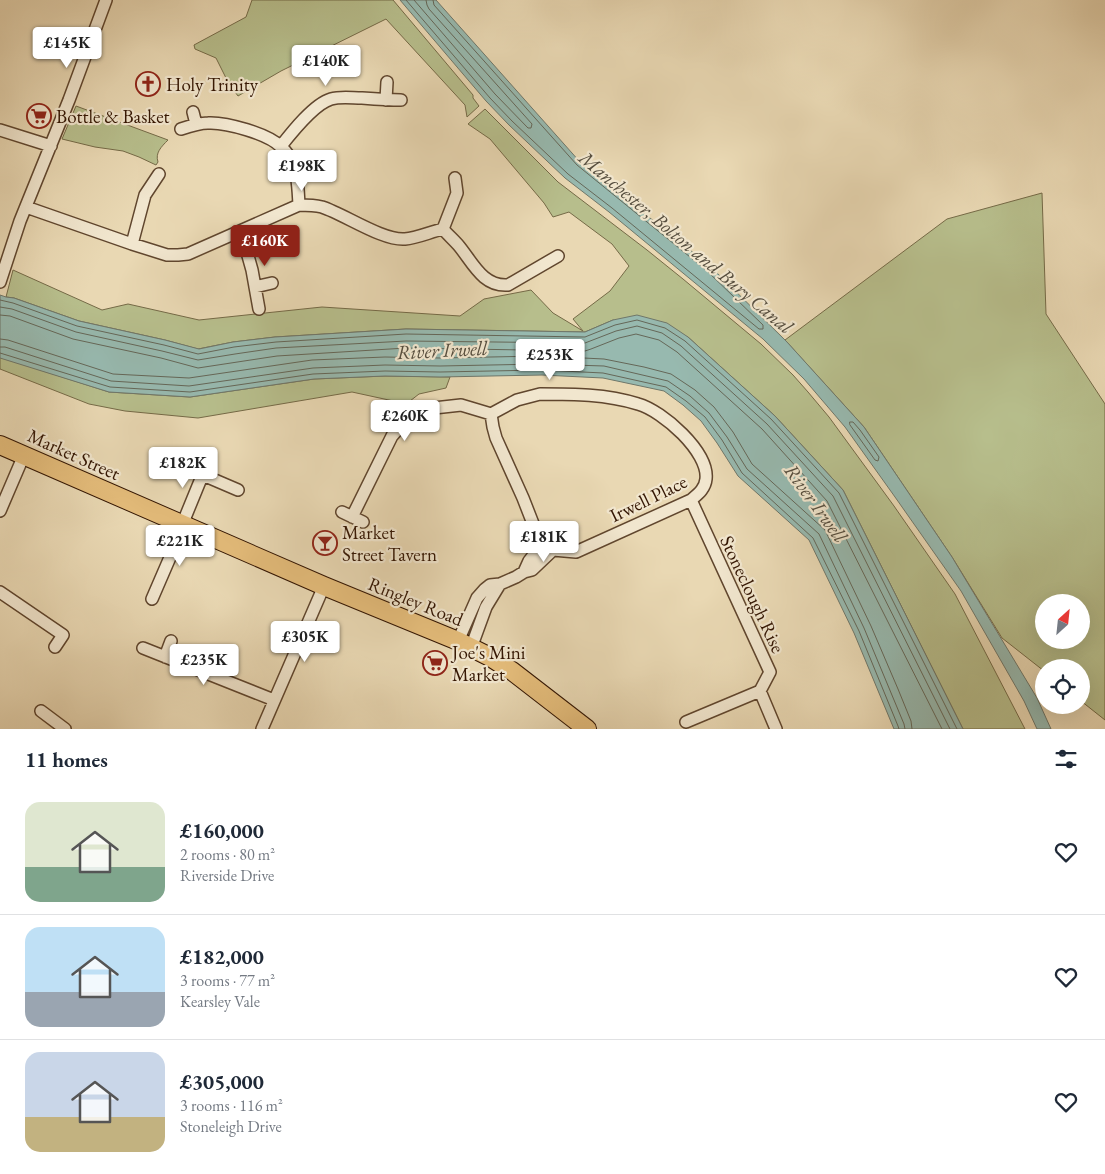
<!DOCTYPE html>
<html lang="en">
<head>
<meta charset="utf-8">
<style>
	body { margin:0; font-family:"EB Garamond",serif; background:#f2f2f3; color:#1f2937; height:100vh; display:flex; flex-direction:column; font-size:19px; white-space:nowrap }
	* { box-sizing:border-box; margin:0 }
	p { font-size:16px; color:#747a83 }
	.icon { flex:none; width:28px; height:28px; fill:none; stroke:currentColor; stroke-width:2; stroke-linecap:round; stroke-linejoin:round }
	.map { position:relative; height:729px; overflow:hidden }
	.details { display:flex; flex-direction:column; background:#fff; flex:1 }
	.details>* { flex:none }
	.needle { width:32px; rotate:27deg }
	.buttons { position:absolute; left:1035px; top:594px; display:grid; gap:10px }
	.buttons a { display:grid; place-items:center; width:55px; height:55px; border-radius:50%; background:#fff; box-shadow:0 5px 20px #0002; font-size:25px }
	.price { position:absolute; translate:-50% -42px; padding:0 11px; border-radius:5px; background:#fff; color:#222; font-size:16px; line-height:32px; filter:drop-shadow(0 1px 2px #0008) }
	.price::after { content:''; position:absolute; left:50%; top:30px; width:15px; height:11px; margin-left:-8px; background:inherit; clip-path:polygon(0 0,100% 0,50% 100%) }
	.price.current { background:#8f2418; color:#fff }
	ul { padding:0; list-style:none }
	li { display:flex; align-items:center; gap:15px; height:125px; padding:0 25px }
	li+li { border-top:1px solid #e0e1e3 }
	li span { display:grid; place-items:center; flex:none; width:140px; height:100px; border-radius:15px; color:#555 }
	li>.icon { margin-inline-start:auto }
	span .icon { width:60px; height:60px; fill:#fffc; stroke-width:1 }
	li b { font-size:21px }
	h2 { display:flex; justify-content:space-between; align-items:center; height:60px; padding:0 25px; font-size:21px }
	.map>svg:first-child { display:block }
	.green { fill:#b7be8c; stroke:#756a47; fill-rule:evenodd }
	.water { fill:#97b9af; stroke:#6f776a }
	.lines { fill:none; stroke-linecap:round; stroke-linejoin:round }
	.shore { stroke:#656758; stroke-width:1 }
	.street-casing { stroke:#60462e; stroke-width:14 }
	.primary-casing { stroke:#331502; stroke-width:20 }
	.street { stroke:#f1e6ce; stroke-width:11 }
	.primary { stroke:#e4bc7a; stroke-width:18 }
	.labels { text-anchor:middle; stroke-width:4.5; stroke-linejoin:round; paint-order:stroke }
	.poi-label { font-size:19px; fill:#331502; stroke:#f1e6ce; text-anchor:start }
	.street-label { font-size:19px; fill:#331502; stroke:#f1e6ce }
	.water-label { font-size:20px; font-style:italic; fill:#564e3f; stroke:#f1e6ce }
</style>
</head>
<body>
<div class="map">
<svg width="1105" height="729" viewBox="0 0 1105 729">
	<rect width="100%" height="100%" fill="#e9d8b3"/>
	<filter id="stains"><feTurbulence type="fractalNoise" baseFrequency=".004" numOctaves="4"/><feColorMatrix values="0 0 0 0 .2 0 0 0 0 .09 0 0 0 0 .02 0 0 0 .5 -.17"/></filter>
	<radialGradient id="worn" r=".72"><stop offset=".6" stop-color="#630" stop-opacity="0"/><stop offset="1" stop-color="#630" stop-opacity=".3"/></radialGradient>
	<path class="green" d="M252 0H393L473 95V98L479 106 467 117 465 105 386 19 281 71 238 96 229 84 216 58 195 49 194 45 246 17Z
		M76 106 168 140C161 147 155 153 158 162L156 165 139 157 123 151 95 147 62 139Z
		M485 109 558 182 647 250 683 279 761 344 793 375 808 392 829 417 894 506 955 594 1025 729H963L843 490 775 416 688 337 613 320 585 332 406 329 275 337 233 342 198 349 165 340 79 321 14 298 6 297 13 270 102 310 128 304 199 320 322 307 460 316 484 299 531 290 553 313 583 331 573 319 610 291 629 266 612 244 569 212 553 217 544 203 490 139 468 124Z
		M1042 193 1046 314 1105 404V720L1081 701V668H1044V671L1002 638 952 557 864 427 785 340 947 219ZM1044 602H1081V640H1044Z
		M0 357 109 392 190 397 314 379 385 376 450 377 446 388 419 394 410 401 398 402 352 392 198 418 125 411 89 404 0 369Z"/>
	<path class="water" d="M400 0H436L580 162 710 266 787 342 864 427 952 557 1037 698 1051 729H1037L1024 701 961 591 895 497 845 427 804 379 763 339 609 212 565 178 509 125 486 101Z
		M0 295 6 297 14 298 79 321 165 340 199 349 233 342 275 337 406 329 585 332 613 320 637 315 667 323 688 337 775 416 843 490 963 729H894L854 633 809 540 738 476 717 443 701 421 683 405 664 391 603 378 542 375 440 377 385 376 314 379 190 397 109 392 0 358Z"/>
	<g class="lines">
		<path class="shore" d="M406 0 490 98 512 121 568 174 612 208 759 329H763V325L706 270 577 165 434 5 433 0
			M414 0 495 94 528 128H531L532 124 429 9 427 5 426 0
			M0 300 13 303 77 326 164 345 198 354 234 347 276 342 406 334 585 337 615 325 637 320 665 328 685 341 771 419 839 493 957 729
			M0 307 12 309 76 332 162 351 198 360 235 354 276 348 406 341 585 343 616 331 637 326 662 333 681 346 767 424 833 496 950 729
			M0 315 10 316 73 339 161 358 198 368 277 356 406 348 585 351 591 349 619 338 636 334 659 340 677 352 762 429 827 501 942 729
			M0 339 8 340 113 374 189 378 312 360 385 357 440 358 542 356 604 359 644 367 671 374 695 390 714 407 733 432 752 464 825 530 871 626 898 689 911 721 912 729
			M0 347H5L111 381 189 386 313 368 385 365 440 366 542 364 604 366 668 381 690 396 709 413 727 437 747 469 819 534 864 628 904 724 905 729
			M0 353 110 387 190 392 313 374 385 371 440 372 542 370 603 373 666 387 686 401 705 417 722 440 742 473 813 538 859 631 898 726 899 729
			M850 422H853L860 430 879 457 878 461 875 460 850 425Z"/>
		<defs>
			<path id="street" d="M386 100 387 82
				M193 112 196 124
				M181 129C190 126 199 123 208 123 226 122 269 134 281 147 284 149 287 153 289 156 298 170 298 189 299 205
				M0 130 51 146
				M281 146C292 132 314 104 331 99 341 96 352 98 362 98 375 99 388 100 401 100
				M26 207 132 244 167 255H178L188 254 299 205C307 205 314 205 322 207 344 214 383 241 405 239 417 238 430 232 443 229 448 235 454 240 459 246 473 263 483 287 508 285L558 256
				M443 229 457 193 455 178
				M241 231 252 270 259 309
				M132 244 145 195 159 174
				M0 282 20 221 69 100 106 0
				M255 287 272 283
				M540 394C573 394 606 394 638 404 663 411 709 452 706 479 705 489 698 494 691 500L576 552 553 550 548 547 539 539 523 498 496 438 493 427 491 414 517 400Z
				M203 475 238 490
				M691 500 770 672 760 691 776 729
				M0 511 24 455
				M342 512 363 522
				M352 517 392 436 407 419 434 408 461 405 491 414
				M182 525 207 464
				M524 572 529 561 543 543
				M0 592 63 635 55 647
				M152 599 184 525
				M458 641 477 598 485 589 490 585 500 584 516 577 524 572 532 570 553 550
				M143 648 274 700
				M471 648 486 607 500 584
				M165 657 171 641
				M41 711 65 729
				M686 722 760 691
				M262 729 324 586"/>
			<path id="primary" d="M0 445 324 586 458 641 490 657 512 671 587 729"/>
		</defs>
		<use href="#street" class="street-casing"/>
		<use href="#primary" class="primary-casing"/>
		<use href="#street" class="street"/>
		<use href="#primary" class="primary"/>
	</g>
	<defs>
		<symbol id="church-ring" viewBox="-11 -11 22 22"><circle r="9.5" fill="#f1e6ce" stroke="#8f2418" stroke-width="1.5"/><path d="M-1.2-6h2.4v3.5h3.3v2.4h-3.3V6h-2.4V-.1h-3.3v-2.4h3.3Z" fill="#8f2418"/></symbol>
		<symbol id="supermarket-ring" viewBox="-11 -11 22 22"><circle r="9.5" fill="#f1e6ce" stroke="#8f2418" stroke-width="1.5"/><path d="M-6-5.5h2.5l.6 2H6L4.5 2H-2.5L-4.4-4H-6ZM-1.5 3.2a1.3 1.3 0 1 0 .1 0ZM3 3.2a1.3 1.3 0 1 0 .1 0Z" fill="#8f2418"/></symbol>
		<symbol id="bar-ring" viewBox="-11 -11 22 22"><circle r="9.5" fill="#f1e6ce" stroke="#8f2418" stroke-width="1.5"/><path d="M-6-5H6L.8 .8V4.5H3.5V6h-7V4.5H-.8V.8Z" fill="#8f2418"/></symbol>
	</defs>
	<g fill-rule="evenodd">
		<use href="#church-ring" x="134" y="70" width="28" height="28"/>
		<use href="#supermarket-ring" x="25" y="102" width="28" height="28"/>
		<use href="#bar-ring" x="311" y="529" width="28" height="28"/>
		<use href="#supermarket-ring" x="421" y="649" width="28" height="28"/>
	</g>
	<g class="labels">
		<g class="poi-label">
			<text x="166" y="91">Holy Trinity</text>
			<text x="56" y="123">Bottle &amp; Basket</text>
			<text x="342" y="539">Market<tspan x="342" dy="22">Street Tavern</tspan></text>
			<text x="452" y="659">Joe's Mini<tspan x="452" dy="22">Market</tspan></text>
		</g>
		<g class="street-label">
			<text transform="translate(74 454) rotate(24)" y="7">Market Street</text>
			<text transform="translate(648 498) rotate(-26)" y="7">Irwell Place</text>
			<text transform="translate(753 594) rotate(65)" y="7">Stoneclough Rise</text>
			<text transform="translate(416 601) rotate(22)" y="7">Ringley Road</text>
		</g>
		<g class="water-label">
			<text transform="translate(686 242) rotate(40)" y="7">Manchester, Bolton and Bury Canal</text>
			<text transform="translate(442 350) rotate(-3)" y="7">River Irwell</text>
			<text transform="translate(816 503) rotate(54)" y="7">River Irwell</text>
		</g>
	</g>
	<rect width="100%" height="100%" filter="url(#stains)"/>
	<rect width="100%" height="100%" fill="url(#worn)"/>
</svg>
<div class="buttons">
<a><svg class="needle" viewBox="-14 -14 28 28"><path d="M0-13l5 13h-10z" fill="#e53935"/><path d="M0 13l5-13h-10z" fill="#747a83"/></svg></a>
<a><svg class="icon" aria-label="locate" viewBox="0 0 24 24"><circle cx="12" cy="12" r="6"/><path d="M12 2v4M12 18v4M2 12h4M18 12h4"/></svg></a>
</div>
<b class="price" style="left:67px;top:69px">£145K</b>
<b class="price" style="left:326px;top:87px">£140K</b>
<b class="price" style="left:302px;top:192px">£198K</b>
<b class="price current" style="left:265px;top:267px">£160K</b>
<b class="price" style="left:550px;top:381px">£253K</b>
<b class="price" style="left:405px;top:442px">£260K</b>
<b class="price" style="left:183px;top:489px">£182K</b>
<b class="price" style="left:544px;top:563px">£181K</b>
<b class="price" style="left:180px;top:567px">£221K</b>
<b class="price" style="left:305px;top:663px">£305K</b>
<b class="price" style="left:204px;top:686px">£235K</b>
</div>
<section class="details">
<h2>11 homes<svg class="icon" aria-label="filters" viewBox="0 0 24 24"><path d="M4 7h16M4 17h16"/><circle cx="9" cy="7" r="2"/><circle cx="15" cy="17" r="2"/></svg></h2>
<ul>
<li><span style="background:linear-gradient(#dfe7d0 65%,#7fa58c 0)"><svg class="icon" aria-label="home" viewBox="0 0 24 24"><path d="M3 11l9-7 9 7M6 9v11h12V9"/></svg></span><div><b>£160,000</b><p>2 rooms · 80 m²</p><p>Riverside Drive</p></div><svg class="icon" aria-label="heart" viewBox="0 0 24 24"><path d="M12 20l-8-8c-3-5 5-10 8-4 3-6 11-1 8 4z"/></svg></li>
<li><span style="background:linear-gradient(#bfe0f5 65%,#9aa5b1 0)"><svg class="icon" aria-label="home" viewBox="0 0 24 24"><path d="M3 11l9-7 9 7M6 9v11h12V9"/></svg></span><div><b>£182,000</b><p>3 rooms · 77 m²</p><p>Kearsley Vale</p></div><svg class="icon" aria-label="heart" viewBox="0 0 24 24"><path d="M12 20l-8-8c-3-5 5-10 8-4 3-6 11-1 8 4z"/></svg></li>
<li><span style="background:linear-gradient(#c9d6e8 65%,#c2b280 0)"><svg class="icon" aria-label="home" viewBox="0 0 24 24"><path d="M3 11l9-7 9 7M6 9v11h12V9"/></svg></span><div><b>£305,000</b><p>3 rooms · 116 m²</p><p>Stoneleigh Drive</p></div><svg class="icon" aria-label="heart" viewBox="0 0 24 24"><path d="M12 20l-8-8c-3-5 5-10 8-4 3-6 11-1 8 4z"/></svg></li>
</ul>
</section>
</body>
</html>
